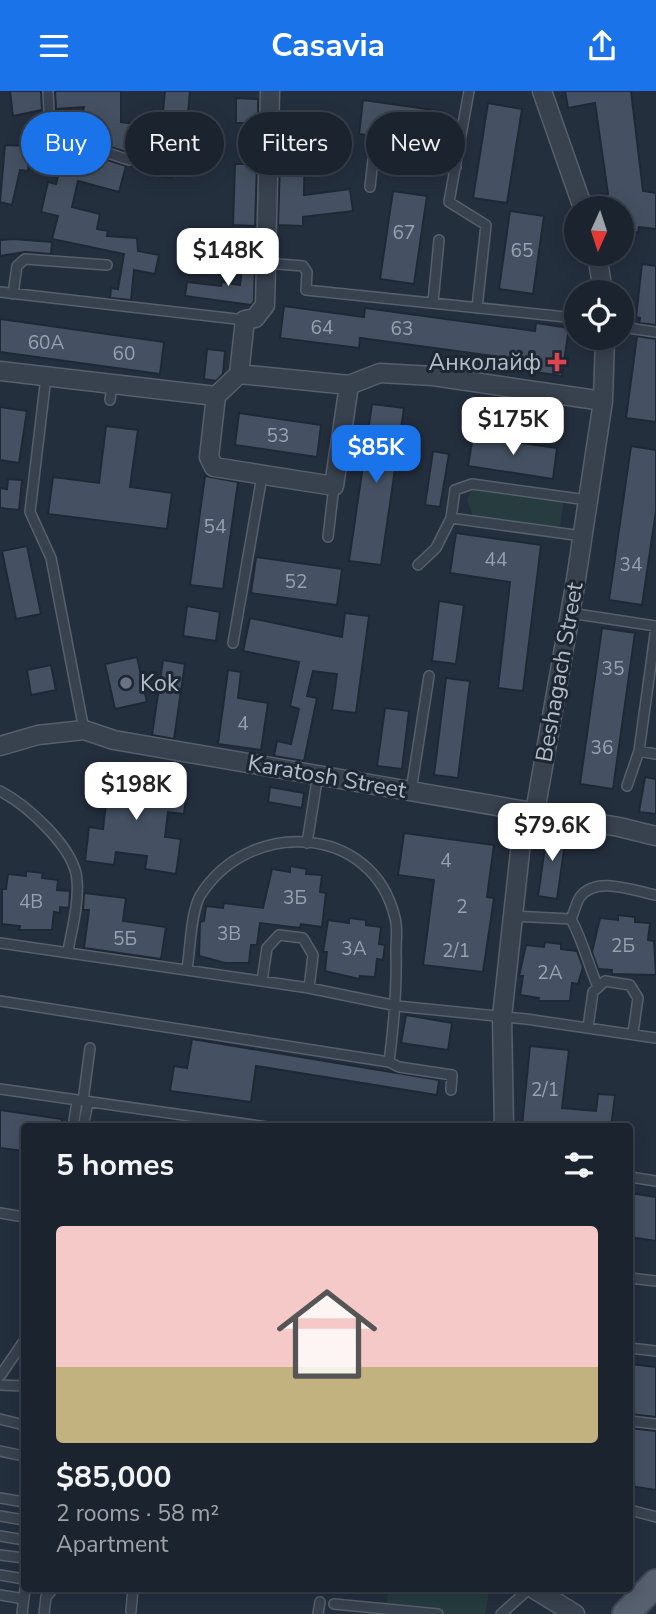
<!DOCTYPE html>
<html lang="en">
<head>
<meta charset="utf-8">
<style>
	body { margin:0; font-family:"Nunito Sans",sans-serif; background:#282f3a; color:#f1f3f6; height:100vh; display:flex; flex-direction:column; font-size:26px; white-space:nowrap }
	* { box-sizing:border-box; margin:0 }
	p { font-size:23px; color:#a0a4aa }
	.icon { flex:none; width:38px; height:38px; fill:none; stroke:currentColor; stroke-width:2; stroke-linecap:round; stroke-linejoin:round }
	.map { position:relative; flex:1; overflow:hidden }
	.details { position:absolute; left:21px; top:1032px; width:612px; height:469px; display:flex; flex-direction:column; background:#1b232e; border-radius:7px; box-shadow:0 4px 18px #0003,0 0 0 2px #39404a }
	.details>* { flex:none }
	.guide { position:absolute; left:21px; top:21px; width:614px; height:63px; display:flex; gap:14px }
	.needle { width:46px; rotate:183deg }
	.buttons { position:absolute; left:564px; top:105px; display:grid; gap:14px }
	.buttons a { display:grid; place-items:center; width:70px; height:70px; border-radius:50%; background:#1b232e; box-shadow:0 4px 18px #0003,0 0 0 2px #39404a; font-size:35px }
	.price { position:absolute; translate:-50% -60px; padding:0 16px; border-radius:14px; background:#fff; color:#222; font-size:23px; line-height:46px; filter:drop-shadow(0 2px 4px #0008) }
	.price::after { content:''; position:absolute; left:50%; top:42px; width:21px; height:16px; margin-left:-10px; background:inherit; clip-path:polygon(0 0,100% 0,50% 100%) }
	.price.active { background:#1a73e8; color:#fff }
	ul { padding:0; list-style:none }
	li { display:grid; align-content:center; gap:14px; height:371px; padding:0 35px }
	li+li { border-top:2px solid #39404a }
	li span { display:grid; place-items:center; height:217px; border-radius:7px; color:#555 }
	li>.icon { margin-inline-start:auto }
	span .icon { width:126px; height:126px; fill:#fffc; stroke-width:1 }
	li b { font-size:30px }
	h2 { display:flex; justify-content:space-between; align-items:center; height:84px; padding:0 35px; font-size:30px }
	.tag { padding:0 24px; border-radius:32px; background:#1b232e; box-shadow:0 4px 18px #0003,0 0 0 2px #39404a; font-size:24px; line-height:63px }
	.tag.active { background:#1a73e8; color:#fff }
	header { display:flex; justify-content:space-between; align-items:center; height:91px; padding:0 35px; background:#1a73e8; color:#fff; font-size:32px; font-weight:700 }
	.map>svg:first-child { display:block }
	.green { fill:#263c3f }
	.building { fill:#455162; stroke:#1f2835; stroke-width:2 }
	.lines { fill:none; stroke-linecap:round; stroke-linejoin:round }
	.lane-casing { stroke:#565f6c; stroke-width:12 }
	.street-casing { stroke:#565f6c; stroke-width:21 }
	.primary-casing { stroke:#414a57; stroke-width:30 }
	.lane { stroke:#38414e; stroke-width:9 }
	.street { stroke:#38414e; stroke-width:18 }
	.primary { stroke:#56606e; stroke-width:26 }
	.health-dot { fill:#e0444e; stroke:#1d2633; stroke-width:2.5 }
	.worship-dot { fill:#6b7280; stroke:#1d2633; stroke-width:2.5 }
	.labels { text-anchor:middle; stroke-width:6; stroke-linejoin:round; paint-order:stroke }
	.number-label { font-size:19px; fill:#98a1af }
	.poi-label { font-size:23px; fill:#b4bcc9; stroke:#1d2633; text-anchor:end }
	.street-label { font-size:23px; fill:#b4bcc9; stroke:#1d2633 }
</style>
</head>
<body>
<header><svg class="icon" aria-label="menu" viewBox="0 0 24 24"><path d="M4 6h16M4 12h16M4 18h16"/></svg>Casavia<svg class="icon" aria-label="share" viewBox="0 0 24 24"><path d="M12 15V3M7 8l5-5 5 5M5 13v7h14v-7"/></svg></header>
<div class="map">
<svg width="656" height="1523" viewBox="0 0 656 1523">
	<rect width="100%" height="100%" fill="#242f3e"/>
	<path class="green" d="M474 394 564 406 560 437 473 425 467 409Z
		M373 1498 489 1501 485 1523H386L388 1500Z"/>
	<path class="building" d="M10 0H41L42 19 13 25Z
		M55 0H121V31L137 33 129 62 77 45 84 16 56 18Z
		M165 0H190L188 22 163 20Z
		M565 0H631L643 100 656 102V138L639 136 638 142 621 134V117H606L600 104 608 103 595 12 568 17Z
		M236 7 258 8V32H236Z
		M363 9 441 20 437 53 359 43Z
		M488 12 522 18 507 112 473 107Z
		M281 38H305L304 104 350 98 353 120 303 126V135L278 134Z
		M5 54 30 55 28 80 20 79 12 114 0 111Z
		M74 58 126 75 119 101 78 90 72 116 100 123 97 138 108 140 107 145 137 147 138 160 159 164 155 183 134 179 131 209 110 207 111 197 118 198 124 163 52 148 58 125 41 121 48 91 56 93 64 61 73 63Z
		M151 60 176 63 172 87 148 84Z
		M235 73H257L255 135 233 134Z
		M393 100 427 105 414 193 380 188Z
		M510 120 544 125 533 203 499 198Z
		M14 148 52 151 51 163 25 161 0 165V149Z
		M243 169 255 171 254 210 251 214 185 205 187 191 221 195 222 191 240 194Z
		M642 173 656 175V234L639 232 640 227 636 226Z
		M284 215 364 226 365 217 535 240 536 232 569 237 562 285 529 280 530 270 360 247 359 257 280 247Z
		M0 228 164 251 160 283 0 261Z
		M637 245 656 248V331L626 327Z
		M207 258 225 260 223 283 216 290 204 288Z
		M372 313 404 317 381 474 349 470Z
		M0 316 27 320 19 372 0 369Z
		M239 322 321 334 317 366 235 354Z
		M106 335 138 339 130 396 172 402 167 438 48 423 53 386 99 392Z
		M473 345 557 357 553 388 468 375Z
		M631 355 656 359V420L642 514 609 509Z
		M433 360 449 363 440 416 425 414Z
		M205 385 238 391 223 498 190 494Z
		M8 388 22 389 19 419 0 417V397L7 398Z
		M456 442 541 454 523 600 498 597 510 491 450 482Z
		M27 455 41 523 16 528 2 460Z
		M256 466 342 478 337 514 251 502Z
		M439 510 464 514 456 573 432 570Z
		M187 515 220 521 216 550 183 545Z
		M345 522 369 525 356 622 332 619 337 583 313 580 307 605 317 607 304 670 274 665 277 650 291 653 299 618 290 615 299 571 243 560 250 527 342 546Z
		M602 537 635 542 613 698 580 693Z
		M137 566 147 611 115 618 105 573Z
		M163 569 185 573 174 648 152 644Z
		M51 574 56 599 31 604 27 579Z
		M228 579 241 581 238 607 268 612 261 659 218 653Z
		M446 587 470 590 458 687 434 684Z
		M385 617 409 620 402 678 377 675Z
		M97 680 126 683 125 697 156 701 158 688 188 692 184 723 168 721 165 746 181 748 176 783 145 778 147 765 116 761 114 774 85 770 89 736 103 738 106 712 93 711Z
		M645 686 656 688V723L639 721Z
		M270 696 304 702 302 717 268 711Z
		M548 735 567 739 557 808 538 805Z
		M404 742 494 754 487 806 494 807 483 881 423 874 434 789 398 784Z
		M290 775 307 778 306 783 322 784 320 801 326 802 322 836 301 833 300 837 260 832 257 854H251L249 872H225L199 865 200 831 204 830 206 815 223 817 224 812 263 817 272 778 290 781Z
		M26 780 43 782 42 787 58 789 57 799 70 800 69 817 60 816V822L54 821 52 839H19L20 835 2 833V798H6L8 783 26 785Z
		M84 802 126 807 123 830 166 836 161 868 84 857 89 819H83Z
		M618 824 635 826V831L650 832 648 849 654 850 656 884 612 883V879L598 878 592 861 600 827 618 829Z
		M349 827 366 829V834L381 836 379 853 385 854 383 869 377 868 375 886 360 885 359 888 325 880 327 861H323L328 829 349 832Z
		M545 851 561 853V858L577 860 583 876 578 893 572 892 570 910H538L539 907 520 904 523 885H519L526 854 544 856Z
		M406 924 452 932 448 959 401 952Z
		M192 948 439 989 437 1004 256 975 251 1011 170 1000 174 975 187 977Z
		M530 955 569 959 562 1017 596 1020 598 1003 615 1004 611 1036 522 1035Z
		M0 1019 62 1028 61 1036H24V1060L0 1057Z
		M630 1102 656 1106V1150L630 1146Z
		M630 1273 656 1276V1326L630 1323Z
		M630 1337 656 1340V1399L630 1395Z"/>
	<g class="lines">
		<defs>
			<path id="lane" d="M48 0 50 43 129 69
				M469 0 449 111 486 134 477 217
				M370 96 373 69 379 64 456 76
				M266 172 303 175 307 181 306 199 576 227
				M0 201 245 229
				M13 203 17 175 25 168 107 174
				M433 211 439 149
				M621 236 656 241
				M46 286 30 421 51 467 84 639
				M110 309 112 294
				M582 445 451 427 455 399 472 393 587 409
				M328 446 334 395
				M418 474 436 457 451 427
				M570 522 656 535
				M233 552 262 385
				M639 660 656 663
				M627 695 639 660 656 536
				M0 700C27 714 75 757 77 789 79 812 72 838 68 860
				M411 700 429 585
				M307 752 318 683
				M513 825 571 828C574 822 576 812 580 806 596 784 634 800 656 804
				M571 828C583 850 588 873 598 896
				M0 852 309 897 397 915 526 928 656 947
				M187 878C190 860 191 820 200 805 248 727 373 732 395 827 398 837 396 849 396 859 397 898 394 933 389 971L399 976 452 984 451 999
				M262 890 267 857 279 844 303 847 313 864 309 897
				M0 910 389 971
				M588 936 593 901 605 890 630 894 638 907 633 942
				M0 998 267 1036
				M83 1010 90 957
				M74 1030 77 1010
				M84 1031 88 1011
				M630 1086 656 1090
				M0 1122 24 1126
				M630 1187 656 1190
				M630 1257 656 1260
				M0 1285 24 1250
				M0 1294 24 1295
				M0 1328 24 1334
				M630 1330 656 1333
				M0 1360 24 1365
				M0 1407 24 1411
				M630 1419 656 1426
				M0 1425 24 1429
				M0 1445 24 1449
				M0 1464 24 1467
				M0 1484 24 1488
				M0 1504 24 1508
				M334 1513 438 1523
				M131 1520 133 1498
				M22 1523 25 1498
				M44 1523 46 1506 53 1498
				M318 1523 320 1511
				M501 1523 529 1498"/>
			<path id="street" d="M542 0 583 117
				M597 163 603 201
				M0 280 216 305
				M239 283 245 229 255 227 265 214 270 0
				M349 294 334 395 214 376 209 366 216 305 239 283 349 294 380 282 433 285 603 310
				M0 655 38 644 84 639 114 649 619 736 656 745
				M504 1036 502 926 523 733 535 721 575 495 603 310 605 247
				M534 1498 575 1523"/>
			<path id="primary" d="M626 1523 656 1492"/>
		</defs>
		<use href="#lane" class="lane-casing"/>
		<use href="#street" class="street-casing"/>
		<use href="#primary" class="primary-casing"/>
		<use href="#lane" class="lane"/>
		<use href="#street" class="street"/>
		<use href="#primary" class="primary"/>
	</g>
	<path class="health-dot" d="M553.5 260.5h7v7h7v7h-7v7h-7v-7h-7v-7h7z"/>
	<circle class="worship-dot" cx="126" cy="592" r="7"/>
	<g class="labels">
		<g class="number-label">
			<text x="404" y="148">67</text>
			<text x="522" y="166">65</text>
			<text x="322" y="243">64</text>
			<text x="402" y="244">63</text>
			<text x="46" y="258">60А</text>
			<text x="124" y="269">60</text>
			<text x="278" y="351">53</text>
			<text x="215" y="442">54</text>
			<text x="496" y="475">44</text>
			<text x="631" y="480">34</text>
			<text x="296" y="497">52</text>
			<text x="613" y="584">35</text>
			<text x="243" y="639">4</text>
			<text x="602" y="663">36</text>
			<text x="446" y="776">4</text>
			<text x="295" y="813">3Б</text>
			<text x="31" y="817">4В</text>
			<text x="462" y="822">2</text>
			<text x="229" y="849">3В</text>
			<text x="125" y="854">5Б</text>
			<text x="623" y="861">2Б</text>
			<text x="354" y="864">3А</text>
			<text x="456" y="866">2/1</text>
			<text x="550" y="888">2А</text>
			<text x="545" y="1005">2/1</text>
		</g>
		<g class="poi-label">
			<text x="541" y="279">Анколайф</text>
			<text x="140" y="600" text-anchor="start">Kok</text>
		</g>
		<g class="street-label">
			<text transform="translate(559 581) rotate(-80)" y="8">Beshagach Street</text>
			<text transform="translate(327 685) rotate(10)" y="8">Karatosh Street</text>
		</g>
	</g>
</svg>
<div class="buttons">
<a><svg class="needle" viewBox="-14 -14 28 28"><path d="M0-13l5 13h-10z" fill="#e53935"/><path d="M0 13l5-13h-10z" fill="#a0a4aa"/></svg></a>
<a><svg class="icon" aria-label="locate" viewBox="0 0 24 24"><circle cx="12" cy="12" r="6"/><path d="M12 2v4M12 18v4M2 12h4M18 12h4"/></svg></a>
</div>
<b class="price" style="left:228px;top:197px">$148K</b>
<b class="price" style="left:513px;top:366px">$175K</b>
<b class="price active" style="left:376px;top:394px">$85K</b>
<b class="price" style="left:136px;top:731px">$198K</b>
<b class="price" style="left:552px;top:772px">$79.6K</b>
<div class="guide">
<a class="tag active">Buy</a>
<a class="tag">Rent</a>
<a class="tag">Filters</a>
<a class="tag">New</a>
</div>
<section class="details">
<h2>5 homes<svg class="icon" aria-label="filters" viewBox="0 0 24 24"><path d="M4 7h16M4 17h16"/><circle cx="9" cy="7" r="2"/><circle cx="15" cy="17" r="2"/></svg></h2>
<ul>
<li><span style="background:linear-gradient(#f6c9c9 65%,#c2b280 0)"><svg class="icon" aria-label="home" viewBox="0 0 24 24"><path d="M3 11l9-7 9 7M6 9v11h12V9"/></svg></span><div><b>$85,000</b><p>2 rooms · 58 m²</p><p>Apartment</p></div></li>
</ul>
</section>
</div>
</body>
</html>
